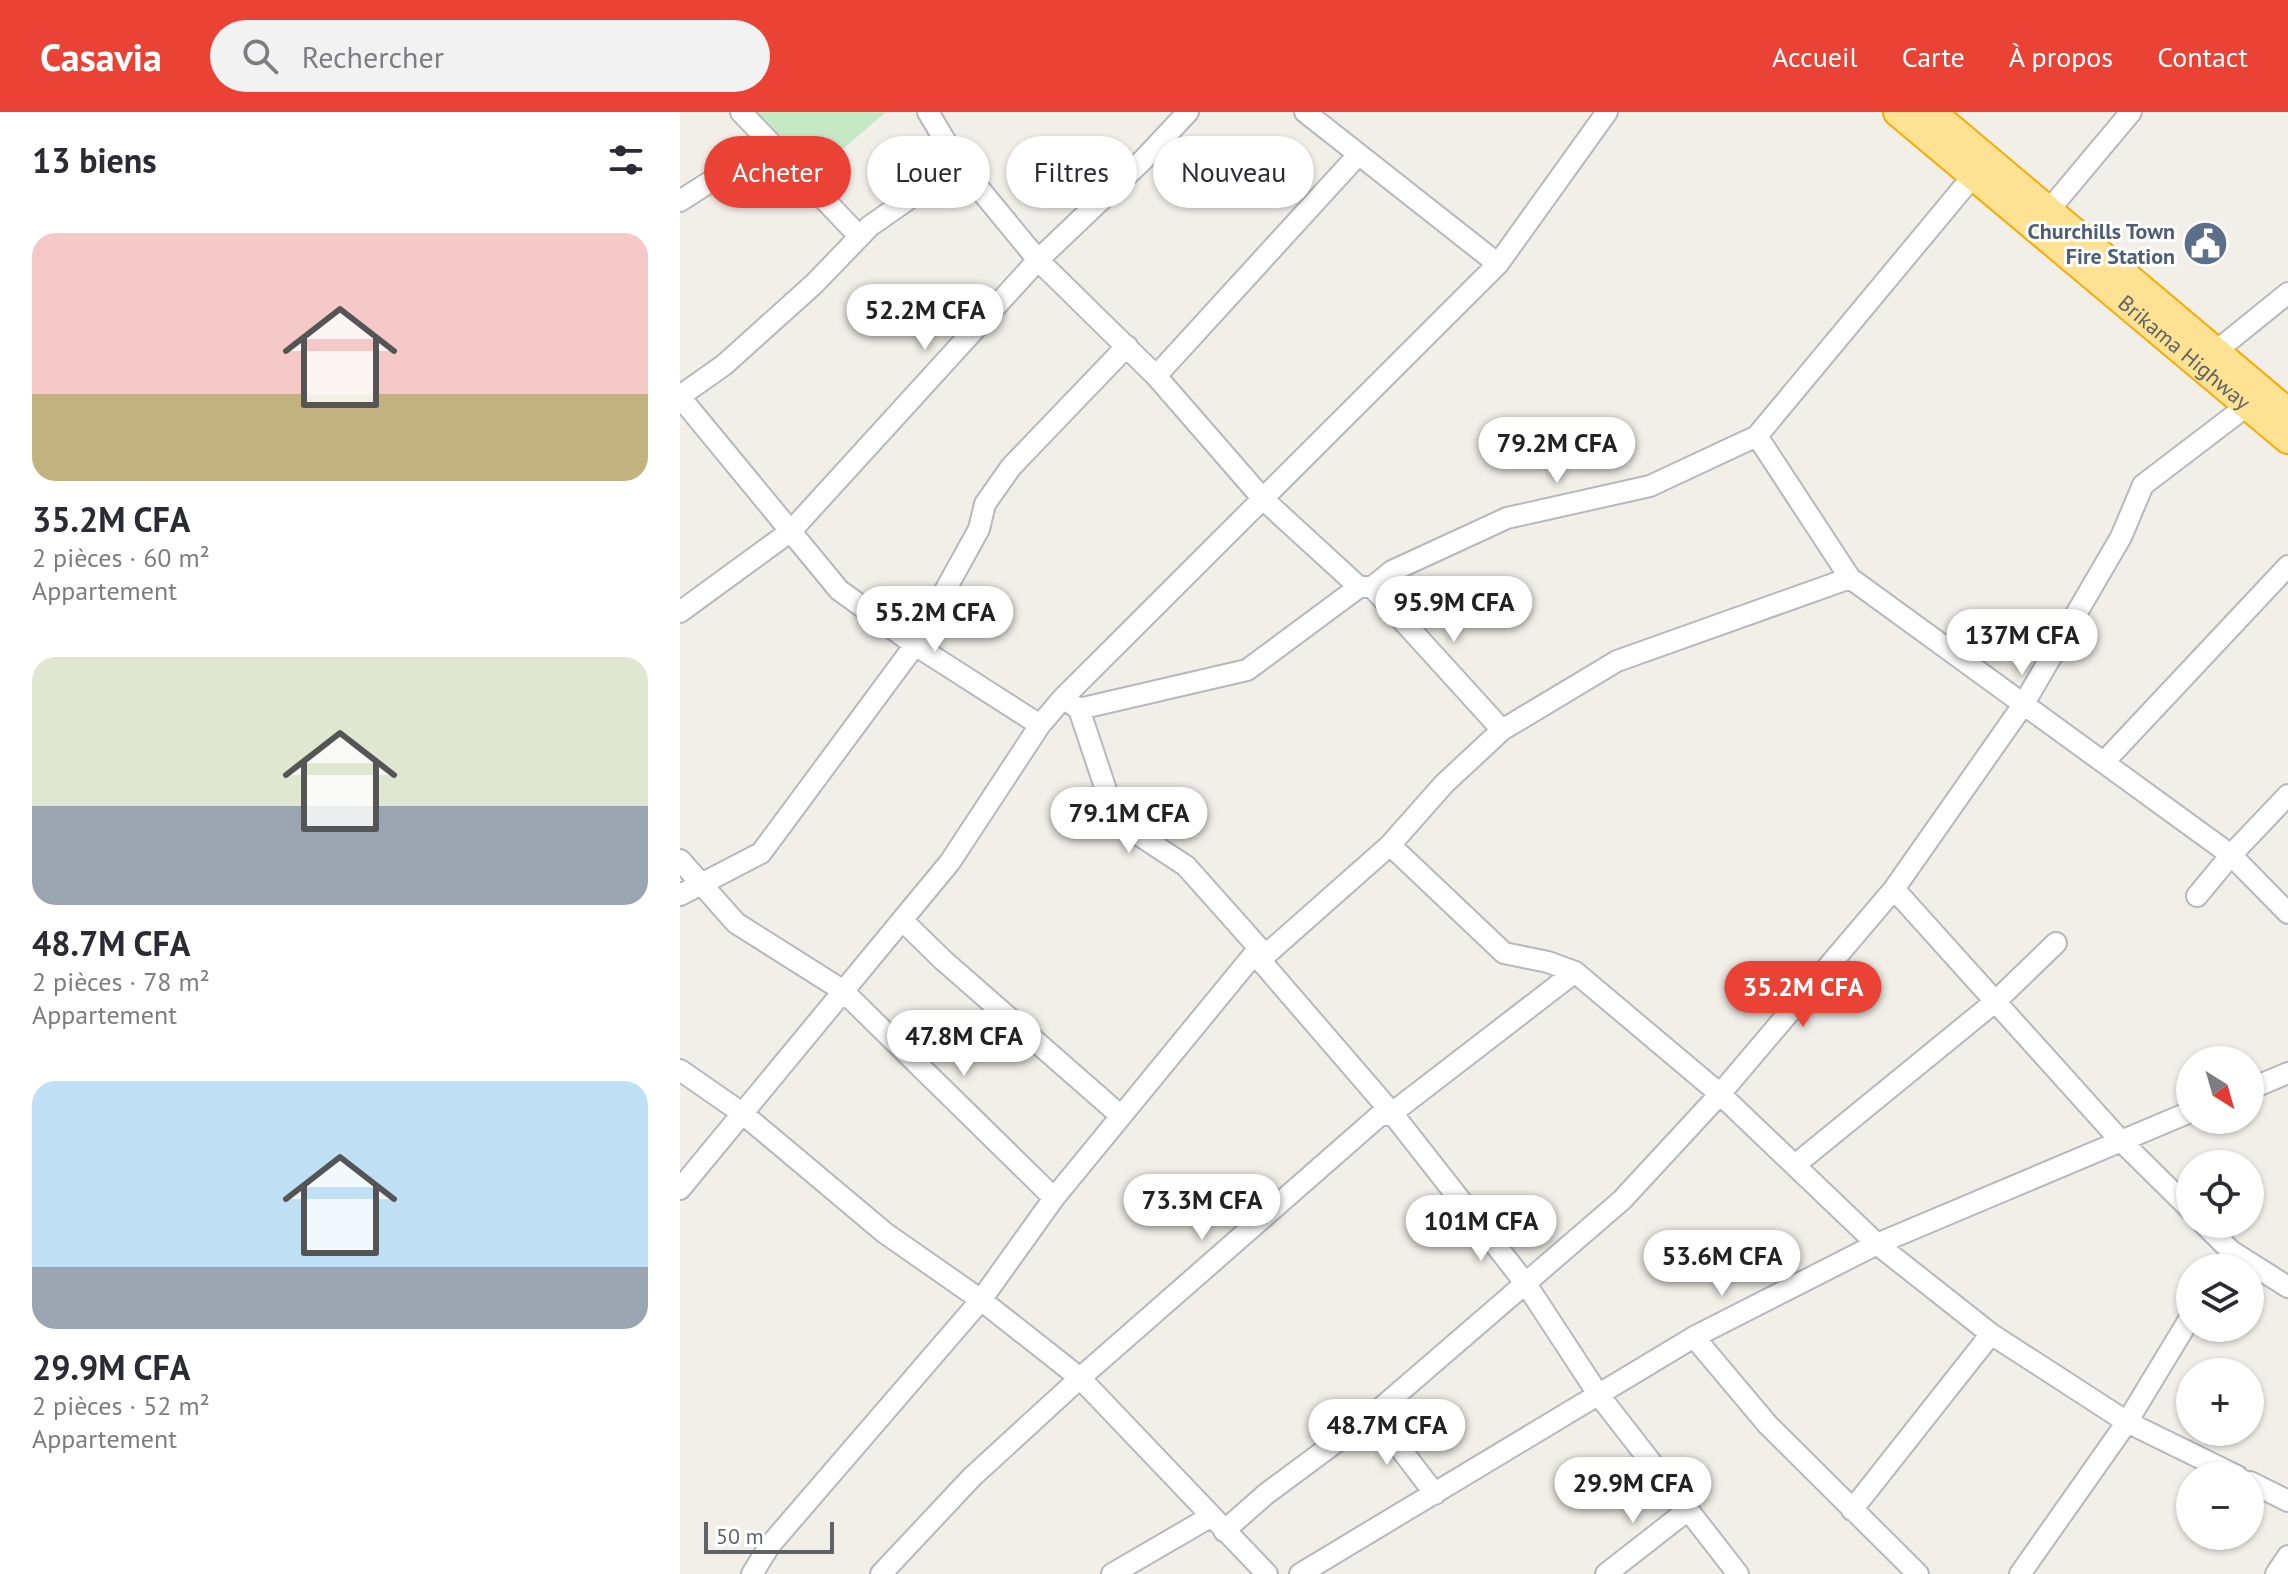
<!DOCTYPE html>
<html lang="fr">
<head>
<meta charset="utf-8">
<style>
	body { margin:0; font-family:"PT Sans",sans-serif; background:#f2f2f3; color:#2b2b33; height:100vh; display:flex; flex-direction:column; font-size:30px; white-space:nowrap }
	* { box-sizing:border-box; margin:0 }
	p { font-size:26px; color:#7c7c81 }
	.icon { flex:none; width:44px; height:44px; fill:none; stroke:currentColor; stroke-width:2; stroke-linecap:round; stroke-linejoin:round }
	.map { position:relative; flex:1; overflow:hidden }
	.details { display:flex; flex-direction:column; background:#fff; width:680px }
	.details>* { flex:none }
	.guide { position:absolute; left:24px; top:24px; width:760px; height:72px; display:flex; gap:16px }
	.needle { width:52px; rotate:143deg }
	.tools { position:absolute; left:1496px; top:934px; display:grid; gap:16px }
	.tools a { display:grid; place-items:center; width:88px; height:88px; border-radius:50%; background:#fff; box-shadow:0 2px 6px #0004; font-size:40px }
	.scale { position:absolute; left:24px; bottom:20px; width:130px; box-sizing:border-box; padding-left:8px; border:4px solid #5f6368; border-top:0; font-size:22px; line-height:28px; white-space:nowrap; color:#5f6368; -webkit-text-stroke:6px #fff; paint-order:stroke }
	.price { position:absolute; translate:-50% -68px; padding:0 18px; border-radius:28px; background:#fff; color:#222; font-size:26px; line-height:52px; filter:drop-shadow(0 2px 4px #0008) }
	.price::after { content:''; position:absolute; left:50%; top:48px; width:24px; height:18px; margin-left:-12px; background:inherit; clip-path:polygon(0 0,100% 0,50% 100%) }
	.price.on { background:#ea4335; color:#fff }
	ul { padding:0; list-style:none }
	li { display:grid; align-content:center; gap:16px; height:424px; padding:0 32px }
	li span { display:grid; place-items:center; height:248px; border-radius:24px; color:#555 }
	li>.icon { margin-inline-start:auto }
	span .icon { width:144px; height:144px; fill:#fffc; stroke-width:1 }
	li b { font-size:34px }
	h2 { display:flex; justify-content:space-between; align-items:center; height:96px; padding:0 32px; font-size:34px }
	.chip { padding:0 28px; border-radius:36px; background:#fff; box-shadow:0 2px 6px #0004; font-size:28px; line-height:72px }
	.chip.on { background:#ea4335; color:#fff }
	header { display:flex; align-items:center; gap:48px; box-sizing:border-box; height:112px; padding:0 40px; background:#ea4335; color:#fff }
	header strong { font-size:38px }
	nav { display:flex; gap:44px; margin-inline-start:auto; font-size:28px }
	.search { width:560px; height:72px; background:#f2f2f3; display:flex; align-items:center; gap:20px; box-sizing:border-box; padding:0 28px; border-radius:44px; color:#7c7c81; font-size:30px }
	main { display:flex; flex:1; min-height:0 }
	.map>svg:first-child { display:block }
	.green { fill:#c5e8c5 }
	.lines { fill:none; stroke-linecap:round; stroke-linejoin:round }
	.minor-casing { stroke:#b5b8bc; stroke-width:24 }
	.highway-casing { stroke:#f9ab00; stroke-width:32 }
	.minor { stroke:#fff; stroke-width:20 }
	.highway { stroke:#fde293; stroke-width:28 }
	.labels { text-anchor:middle; stroke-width:6; stroke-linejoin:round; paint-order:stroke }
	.service-label { font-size:22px; font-weight:bold; fill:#4e5e75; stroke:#fff; text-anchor:end }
	.street-label { font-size:22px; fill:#5f6368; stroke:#fff }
</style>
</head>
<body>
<header>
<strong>Casavia</strong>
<div class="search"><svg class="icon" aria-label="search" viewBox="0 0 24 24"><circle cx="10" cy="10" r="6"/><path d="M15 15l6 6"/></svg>Rechercher</div>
<nav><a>Accueil</a><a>Carte</a><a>À propos</a><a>Contact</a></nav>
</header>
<main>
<section class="details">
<h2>13 biens<svg class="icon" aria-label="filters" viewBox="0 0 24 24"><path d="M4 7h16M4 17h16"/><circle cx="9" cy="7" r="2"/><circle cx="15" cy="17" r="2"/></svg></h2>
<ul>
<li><span style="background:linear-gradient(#f6c9c9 65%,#c2b280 0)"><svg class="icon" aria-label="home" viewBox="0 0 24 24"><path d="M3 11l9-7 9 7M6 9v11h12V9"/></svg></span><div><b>35.2M CFA</b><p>2 pièces · 60 m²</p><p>Appartement</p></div></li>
<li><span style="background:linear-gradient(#dfe7d0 60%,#9aa5b1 0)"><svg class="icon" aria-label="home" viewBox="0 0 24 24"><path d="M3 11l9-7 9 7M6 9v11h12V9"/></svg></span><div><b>48.7M CFA</b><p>2 pièces · 78 m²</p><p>Appartement</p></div></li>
<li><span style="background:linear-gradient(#bfe0f5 75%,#9aa5b1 0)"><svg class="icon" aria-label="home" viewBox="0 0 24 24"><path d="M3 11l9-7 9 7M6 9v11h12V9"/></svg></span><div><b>29.9M CFA</b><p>2 pièces · 52 m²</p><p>Appartement</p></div></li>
</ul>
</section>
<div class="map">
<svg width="1608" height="1462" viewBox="0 0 1608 1462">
	<rect width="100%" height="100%" fill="#f1efe8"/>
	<path class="green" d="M68 0H206L130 65Z"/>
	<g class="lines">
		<defs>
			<path id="minor" d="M61 0 179 124
				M248 0 279 52 358 148 476 264 583 387 679 475
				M625 0 818 152
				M0 89 89 32
				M1369 98 1451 0
				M1535 240 1608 181
				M476 264 678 43
				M0 284 44 253 134 172 190 114 279 52
				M0 285 159 478 235 533 360 613
				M1077 324 1170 466 1551 743 1608 801
				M692 475 822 618
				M0 500 111 419 358 148 463 48 508 0
				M383 586 399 597 436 708 506 754 579 836 582 841 580 848 712 1001 846 1172 918 1282 1058 1462
				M399 597 567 558 679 475H692L712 459 827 406 970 374 1077 324 1293 64
				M1424 650 1608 454
				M710 733 824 841 868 850 895 860 1040 982 1197 1132 1311 1222 1447 1310 1557 1364
				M0 748 56 811 162 878 374 1086
				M1214 777 1440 1028 1510 1097
				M0 783 81 741 235 533 299 417 305 392 331 355 447 234
				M1517 784 1551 743 1608 683
				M222 808 263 848 441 1004
				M580 848 710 733 764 672 822 618 937 549 1170 466
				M0 958 62 1001 205 1121 301 1188 400 1266 587 1462
				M1570 977 1608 961
				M1115 1053 1316 889 1376 831
				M0 1077 270 750 360 613 383 586 818 152 927 0
				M1524 1112 1551 1139 1608 1175
				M1014 1225 1088 1313 1238 1462
				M694 1302 755 1382
				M1570 1370 1608 1389
				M1172 1398 1311 1222
				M544 1419 586 1382 694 1302 942 1088 1040 982 1214 777 1343 593 1441 425 1463 373 1568 293
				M72 1462 90 1433 301 1188 374 1086 579 836
				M201 1462 292 1365 400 1266 699 1004 712 1001 895 860
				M432 1462 530 1405
				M620 1462 1014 1225 1197 1132 1510 1000
				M926 1462 1008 1398
				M1340 1462 1447 1310 1510 1206
				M1596 1462 1608 1444"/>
			<g id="highway">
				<path id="s1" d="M1218 0 1608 327"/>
				<path d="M1251 0 1608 301"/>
			</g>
		</defs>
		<use href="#minor" class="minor-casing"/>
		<use href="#highway" class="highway-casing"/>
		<use href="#minor" class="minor"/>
		<use href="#highway" class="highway"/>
	</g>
	<defs>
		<symbol id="civic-disc" viewBox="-11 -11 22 22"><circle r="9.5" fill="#5c6f8a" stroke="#fff"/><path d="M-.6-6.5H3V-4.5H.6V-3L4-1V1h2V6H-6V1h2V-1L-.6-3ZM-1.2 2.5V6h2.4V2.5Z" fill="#fff"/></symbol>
	</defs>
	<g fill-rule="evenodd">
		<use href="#civic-disc" x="1500" y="106" width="51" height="51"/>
	</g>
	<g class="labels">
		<g class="service-label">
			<text x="1495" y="127">Churchills Town<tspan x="1495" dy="25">Fire Station</tspan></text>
		</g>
		<g class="street-label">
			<text dy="8" stroke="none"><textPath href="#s1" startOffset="374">Brikama Highway</textPath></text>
		</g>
	</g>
</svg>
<div class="tools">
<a><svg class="needle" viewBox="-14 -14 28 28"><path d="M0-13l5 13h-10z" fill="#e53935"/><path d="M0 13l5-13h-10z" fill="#7c7c81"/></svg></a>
<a><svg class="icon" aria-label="locate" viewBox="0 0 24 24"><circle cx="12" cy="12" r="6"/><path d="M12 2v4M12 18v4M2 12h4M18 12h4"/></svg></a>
<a><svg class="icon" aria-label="layers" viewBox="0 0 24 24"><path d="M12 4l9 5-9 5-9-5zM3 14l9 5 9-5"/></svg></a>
<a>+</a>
<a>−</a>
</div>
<div class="scale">50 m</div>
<b class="price" style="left:245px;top:240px">52.2M CFA</b>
<b class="price" style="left:877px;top:373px">79.2M CFA</b>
<b class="price" style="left:774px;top:532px">95.9M CFA</b>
<b class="price" style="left:255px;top:542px">55.2M CFA</b>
<b class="price" style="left:1342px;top:565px">137M CFA</b>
<b class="price" style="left:449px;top:743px">79.1M CFA</b>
<b class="price on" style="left:1123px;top:917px">35.2M CFA</b>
<b class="price" style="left:284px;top:966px">47.8M CFA</b>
<b class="price" style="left:522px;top:1130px">73.3M CFA</b>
<b class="price" style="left:801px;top:1151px">101M CFA</b>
<b class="price" style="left:1042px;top:1186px">53.6M CFA</b>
<b class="price" style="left:707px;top:1355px">48.7M CFA</b>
<b class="price" style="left:953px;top:1413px">29.9M CFA</b>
<div class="guide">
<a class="chip on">Acheter</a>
<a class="chip">Louer</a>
<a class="chip">Filtres</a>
<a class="chip">Nouveau</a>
</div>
</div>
</main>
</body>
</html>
